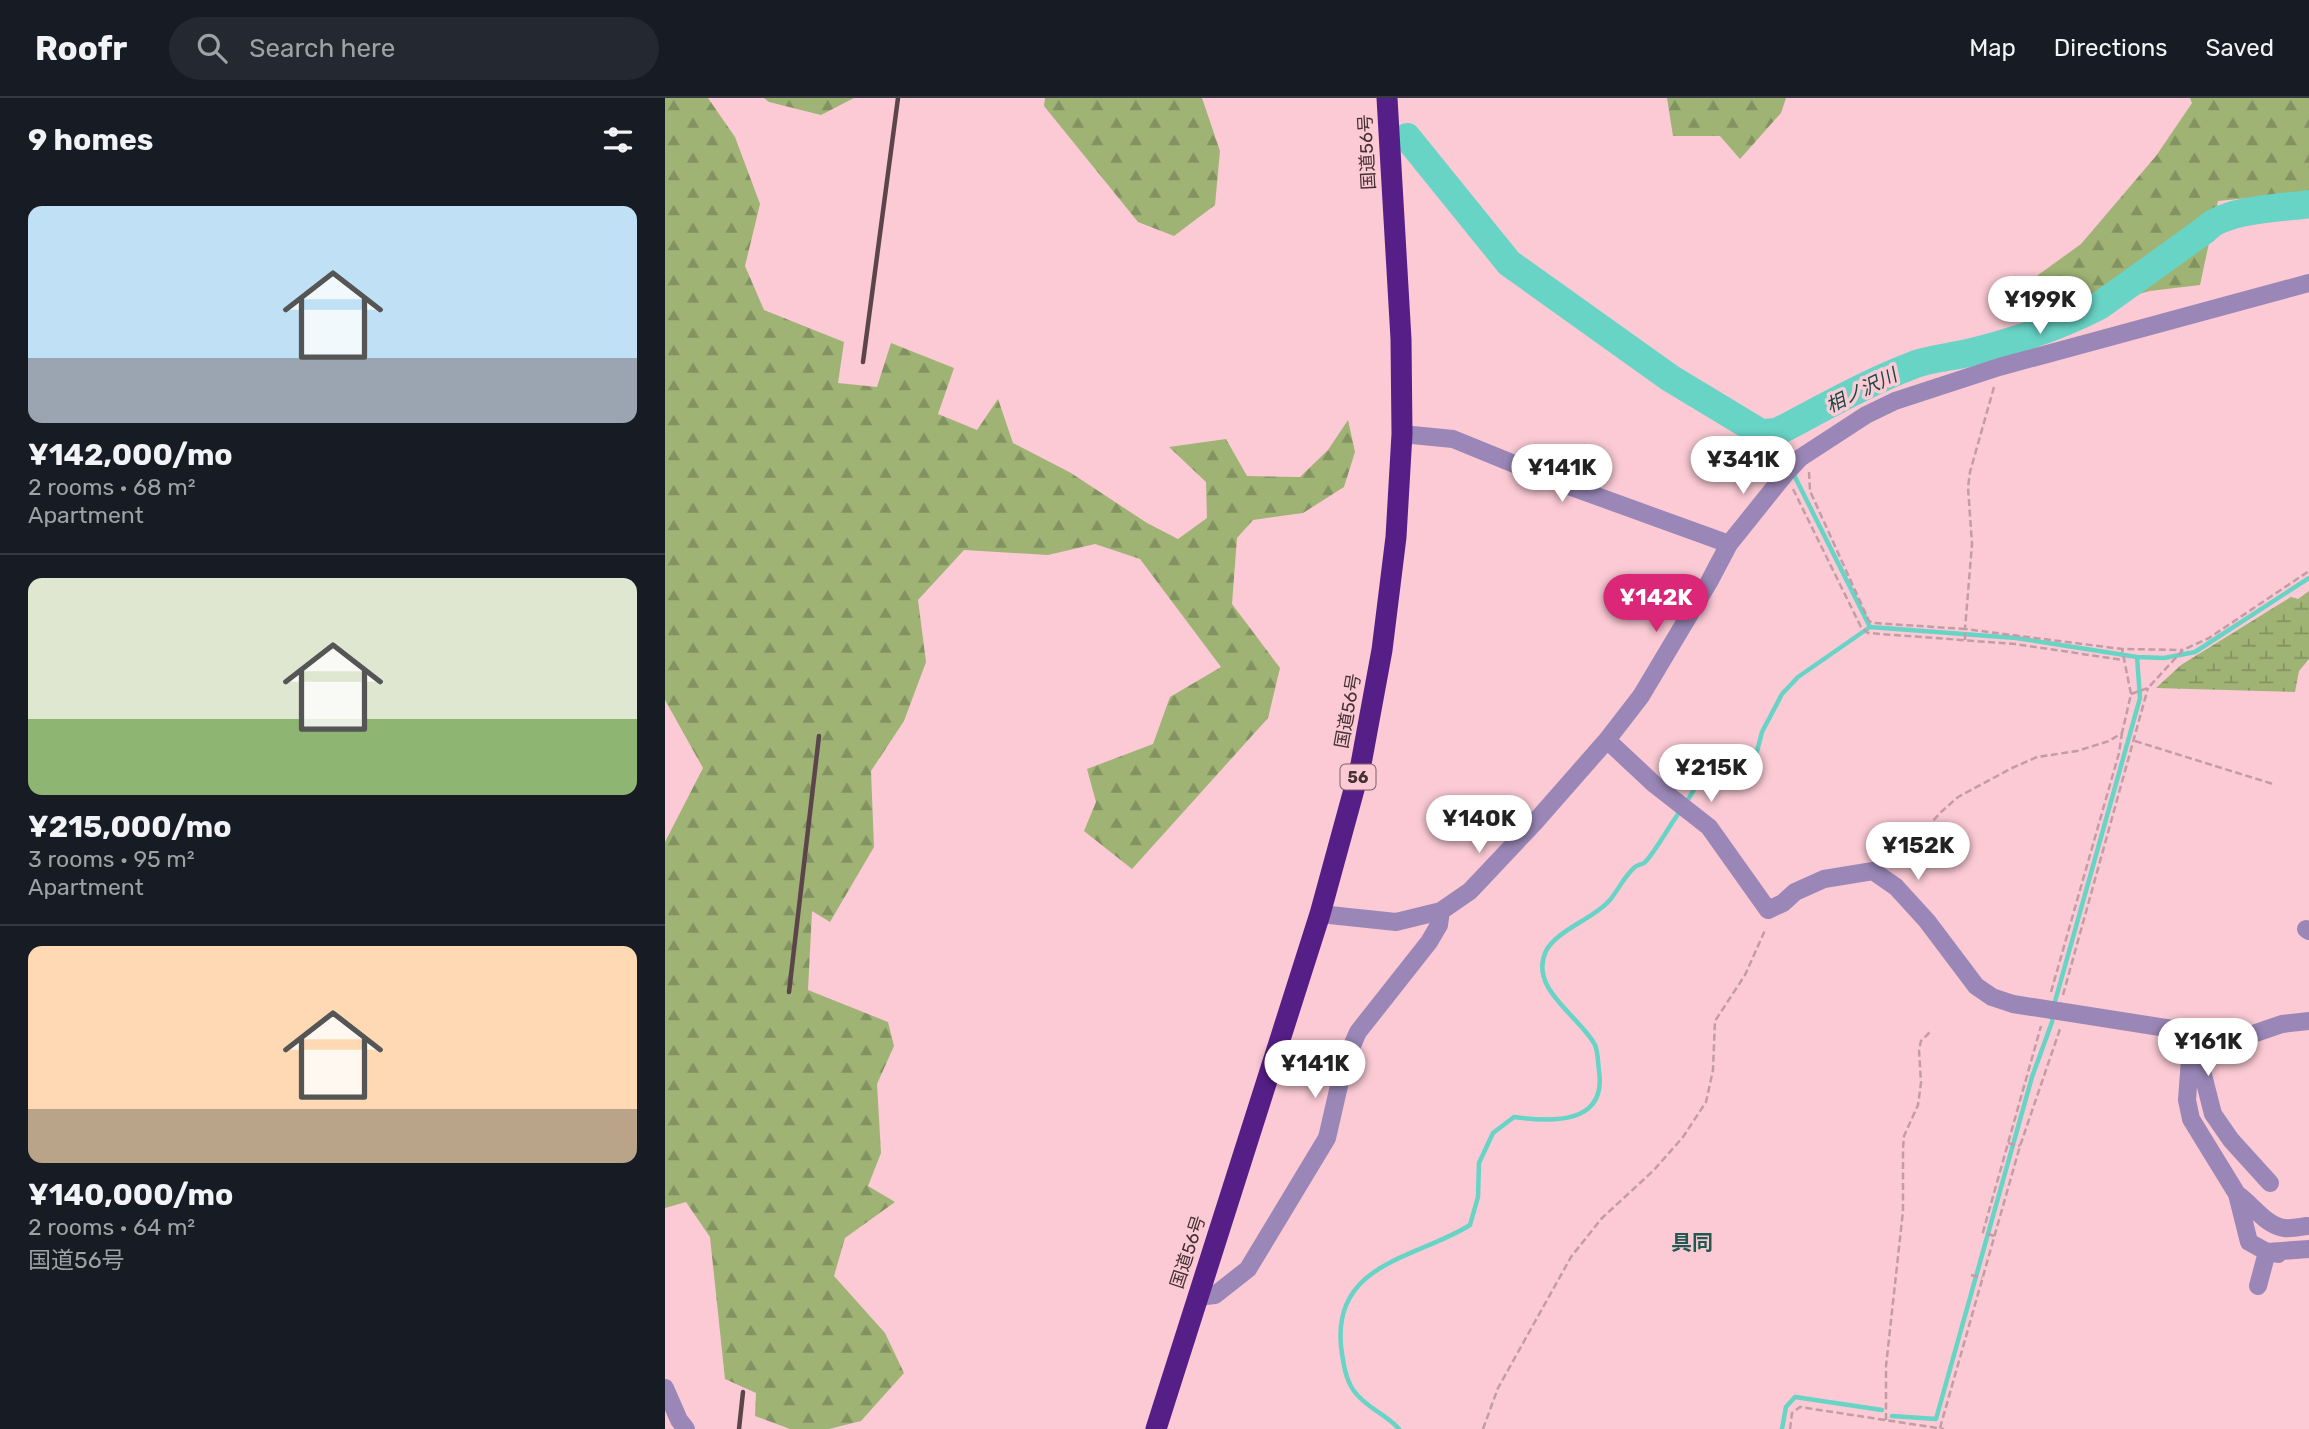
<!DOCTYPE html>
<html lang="en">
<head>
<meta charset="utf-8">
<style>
	body { margin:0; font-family:Rubik,"Noto Sans JP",sans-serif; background:#242831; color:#f1f3f6; height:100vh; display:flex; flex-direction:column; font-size:26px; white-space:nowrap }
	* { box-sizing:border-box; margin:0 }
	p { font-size:23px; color:#9ea1a6 }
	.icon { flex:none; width:38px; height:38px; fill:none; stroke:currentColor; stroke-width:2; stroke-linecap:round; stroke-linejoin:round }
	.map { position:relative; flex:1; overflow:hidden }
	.drawer { display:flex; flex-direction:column; background:#171b24; width:665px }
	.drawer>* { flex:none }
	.price { position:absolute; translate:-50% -60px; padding:0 16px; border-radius:24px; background:#fff; color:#222; font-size:23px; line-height:46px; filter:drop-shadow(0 2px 4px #0008) }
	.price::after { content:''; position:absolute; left:50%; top:42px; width:21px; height:16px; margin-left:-10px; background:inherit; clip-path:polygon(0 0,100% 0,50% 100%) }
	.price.active { background:#db2777; color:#fff }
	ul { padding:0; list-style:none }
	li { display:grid; align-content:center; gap:14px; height:371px; padding:0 28px }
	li+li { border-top:2px solid #363941 }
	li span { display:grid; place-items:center; height:217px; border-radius:14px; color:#555 }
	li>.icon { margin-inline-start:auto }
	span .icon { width:126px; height:126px; fill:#fffc; stroke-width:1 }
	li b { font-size:30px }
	h2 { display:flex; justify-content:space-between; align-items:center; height:84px; padding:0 28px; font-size:30px }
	header { display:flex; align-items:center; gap:42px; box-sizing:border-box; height:98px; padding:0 35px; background:#171b24; border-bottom:2px solid #363941 }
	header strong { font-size:33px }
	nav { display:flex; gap:38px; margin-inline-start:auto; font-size:24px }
	.search { width:490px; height:63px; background:#242831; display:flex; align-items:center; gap:18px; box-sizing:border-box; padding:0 24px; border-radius:38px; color:#9ea1a6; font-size:26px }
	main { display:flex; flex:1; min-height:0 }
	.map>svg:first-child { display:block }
	.forest { fill:url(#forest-firs) }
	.wetland { fill:url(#wetland-marsh) }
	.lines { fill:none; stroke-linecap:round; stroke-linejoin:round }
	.stream { stroke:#68d4c5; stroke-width:4.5 }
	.river { stroke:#68d4c5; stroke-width:28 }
	.path { stroke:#c49ca5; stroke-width:2.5; stroke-dasharray:7 3.5; stroke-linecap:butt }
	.minor { stroke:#9a87b7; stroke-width:18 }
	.highway { stroke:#561f88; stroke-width:21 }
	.rail { stroke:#5c454a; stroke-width:4.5 }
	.labels { text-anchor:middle; stroke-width:7; stroke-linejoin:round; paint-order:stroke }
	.shield { fill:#fbcad5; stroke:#7c6066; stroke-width:2 }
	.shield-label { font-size:16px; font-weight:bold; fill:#453236 }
	.street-label { font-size:18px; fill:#453236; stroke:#fbcad5 }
	.water-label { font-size:19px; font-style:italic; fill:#174841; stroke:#fbcad5 }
	.quarter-label { font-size:21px; font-weight:bold; fill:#215951; stroke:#fbcad5 }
</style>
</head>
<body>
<header>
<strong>Roofr</strong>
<div class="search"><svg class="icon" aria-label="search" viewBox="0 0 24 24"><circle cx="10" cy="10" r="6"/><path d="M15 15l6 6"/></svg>Search here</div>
<nav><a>Map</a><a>Directions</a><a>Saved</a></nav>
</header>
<main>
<section class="drawer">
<h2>9 homes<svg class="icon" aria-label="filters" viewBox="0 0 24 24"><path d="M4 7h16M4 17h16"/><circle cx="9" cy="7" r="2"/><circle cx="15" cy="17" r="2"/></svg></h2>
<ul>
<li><span style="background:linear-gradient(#bfe0f5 70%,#9aa5b1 0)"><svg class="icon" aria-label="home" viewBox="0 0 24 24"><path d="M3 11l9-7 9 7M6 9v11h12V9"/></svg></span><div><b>¥142,000/mo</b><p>2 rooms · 68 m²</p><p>Apartment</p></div></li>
<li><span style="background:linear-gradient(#dfe7d0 65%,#8fb573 0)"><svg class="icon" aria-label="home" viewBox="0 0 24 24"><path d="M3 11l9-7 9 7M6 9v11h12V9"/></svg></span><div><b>¥215,000/mo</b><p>3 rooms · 95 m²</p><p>Apartment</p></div></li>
<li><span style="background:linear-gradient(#ffd9b3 75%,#b9a48a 0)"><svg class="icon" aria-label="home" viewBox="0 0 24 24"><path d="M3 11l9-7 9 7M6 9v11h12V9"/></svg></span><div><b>¥140,000/mo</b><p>2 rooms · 64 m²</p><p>国道56号</p></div></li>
</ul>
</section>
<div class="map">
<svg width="1644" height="1331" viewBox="0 0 1644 1331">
	<defs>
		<pattern id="forest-firs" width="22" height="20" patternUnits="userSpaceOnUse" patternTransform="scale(1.75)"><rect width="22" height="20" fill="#9fb375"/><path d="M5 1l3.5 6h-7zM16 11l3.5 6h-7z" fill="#839261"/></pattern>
		<pattern id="wetland-marsh" width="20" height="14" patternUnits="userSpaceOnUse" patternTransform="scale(1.75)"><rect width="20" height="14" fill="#9fb375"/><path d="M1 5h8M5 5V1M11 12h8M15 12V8" fill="none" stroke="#839261"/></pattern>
	</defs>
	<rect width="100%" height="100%" fill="#fbcad5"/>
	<path class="forest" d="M0 0H43L70 39 95 106 80 168 99 212 179 244 173 285 212 289 226 245 289 270 273 316 312 332 333 301 348 345 406 375 482 425 513 441 542 420 541 384 504 349 561 341 582 378 635 379 663 352 683 322 690 354 679 389 638 415 588 422 572 440 567 506 615 570 603 620 467 771 419 733 431 704 422 671 488 646 505 599 556 569 475 461 430 446 383 457 299 452 253 502 261 564 239 623 206 673 209 749 165 824 147 813 143 892 223 924 229 948 212 986 216 1055 203 1088 230 1104 180 1140 169 1178 220 1235 239 1275 196 1323 164 1331H125L90 1318 91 1295 60 1281 45 1139 21 1104 0 1110V744L38 670 0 602Z
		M99 0H189L156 17 104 4Z
		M380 0H537L555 53 550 107 509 138 473 124 379 8Z
		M1002 0H1121L1116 15 1075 61 1055 38H1008Z
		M1525 0H1644V94L1553 103 1535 187 1485 193 1371 224 1369 180 1416 146 1491 58 1527 5Z"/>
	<path class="wetland" d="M1644 493V561L1634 573 1630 594 1491 590 1516 567 1626 499 1633 501Z"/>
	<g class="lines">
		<path class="stream" d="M1096 335 1121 366
			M1127 373 1205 529
			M1021 705 1034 683 1073 677 1091 657 1097 634 1117 596 1133 579 1205 529 1351 540 1472 559 1499 560 1530 554 1644 480
			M1389 907 1475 600 1472 559
			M1227 1318 1271 1321 1367 979 1387 924 1388 915
			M734 1331C721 1316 701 1310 689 1293 680 1281 678 1263 676 1248 668 1164 753 1160 805 1127L813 1099 814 1065 828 1035 849 1019C886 1024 942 1027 934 973 933 965 933 954 930 947 915 918 863 891 881 853 892 832 928 821 944 803 953 793 959 778 970 769 972 767 976 767 979 765 988 758 1007 723 1016 712
			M1117 1331 1121 1309 1130 1299 1217 1312"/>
		<path class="river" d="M742 39 844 165 1005 280 1096 335 1112 334C1158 310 1203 284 1251 266 1268 260 1286 259 1303 255 1348 244 1393 229 1434 208L1540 132C1559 111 1616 110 1644 106"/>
		<path class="path" d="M1329 289 1305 374 1303 389 1307 446 1300 531 1457 551 1518 552
			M1144 374 1145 393 1204 523 1208 525 1300 531V543
			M1128 391 1196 529 1203 535 1350 546 1458 562
			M1466 596 1483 590 1518 552 1544 540 1644 473
			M1470 643 1608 686
			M1221 763 1249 744 1275 715 1293 699 1347 670 1372 659 1412 653 1444 643 1457 635 1466 596 1457 551
			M1386 894 1454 655 1457 635
			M1398 897 1483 590
			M1343 1045 1355 1048
			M1329 1138 1318 1134 1376 928
			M1306 1177 1317 1180
			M1221 1322V1268L1238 1113V1050L1239 1038 1253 1007 1256 985 1254 952 1256 943 1265 934
			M1275 1330 1355 1048 1395 931
			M818 1331 833 1290 906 1159 936 1121 989 1072 1018 1039 1041 1004 1048 972 1050 923 1080 877 1101 830
			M1125 1331 1127 1315 1135 1309 1279 1331"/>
		<path class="minor" d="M737 336 788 341 901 387 1064 446
			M942 642 989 686 1044 729 1103 812 1118 805 1130 794 1159 781 1208 773 1231 789 1262 823 1311 888 1327 899 1348 906 1527 934 1522 1002 1526 1021 1572 1096 1584 1144 1602 1154 1644 1151
			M655 816 731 824 776 813 805 793 870 724 942 642 976 598 1044 484 1064 446 1121 375 1135 360 1201 317 1230 303 1334 269 1644 185
			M1641 831 1644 833
			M1605 1085 1566 1042 1548 1016 1527 934 1582 938 1617 926 1644 923
			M1572 1096C1587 1106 1601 1128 1619 1130 1626 1131 1635 1129 1642 1128
			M1593 1188 1602 1154 1613 1156
			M532 1199 550 1197 583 1171 662 1040 679 966 693 934 764 844 774 827 776 813
			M0 1290 14 1322 21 1331"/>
		<path class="highway" d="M491 1331 655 816 696 666 717 552 731 439 737 336 736 241 722 0"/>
		<path class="rail" d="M198 264 233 0
			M124 894 154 638
			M74 1331 78 1294"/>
	</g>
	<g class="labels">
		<rect class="shield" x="675.5" y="666.5" width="35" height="25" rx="5"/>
		<g class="shield-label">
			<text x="693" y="685">56</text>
		</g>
		<g class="street-label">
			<text transform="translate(702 54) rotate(-93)" y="6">国道56号</text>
			<text transform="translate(683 613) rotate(-80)" y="6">国道56号</text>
			<text transform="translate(523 1154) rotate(-72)" y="6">国道56号</text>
		</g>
		<g class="water-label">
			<text transform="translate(1196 292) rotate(-26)" y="7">相ノ沢川</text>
		</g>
		<g class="quarter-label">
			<text x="1027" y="1152">具同</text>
		</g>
	</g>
</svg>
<b class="price" style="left:1375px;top:238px">¥199K</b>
<b class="price" style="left:1078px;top:398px">¥341K</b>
<b class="price" style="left:897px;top:406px">¥141K</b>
<b class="price active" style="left:991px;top:536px">¥142K</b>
<b class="price" style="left:1046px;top:706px">¥215K</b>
<b class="price" style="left:814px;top:757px">¥140K</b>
<b class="price" style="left:1253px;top:784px">¥152K</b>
<b class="price" style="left:1543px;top:980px">¥161K</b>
<b class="price" style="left:650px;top:1002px">¥141K</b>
</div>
</main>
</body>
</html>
